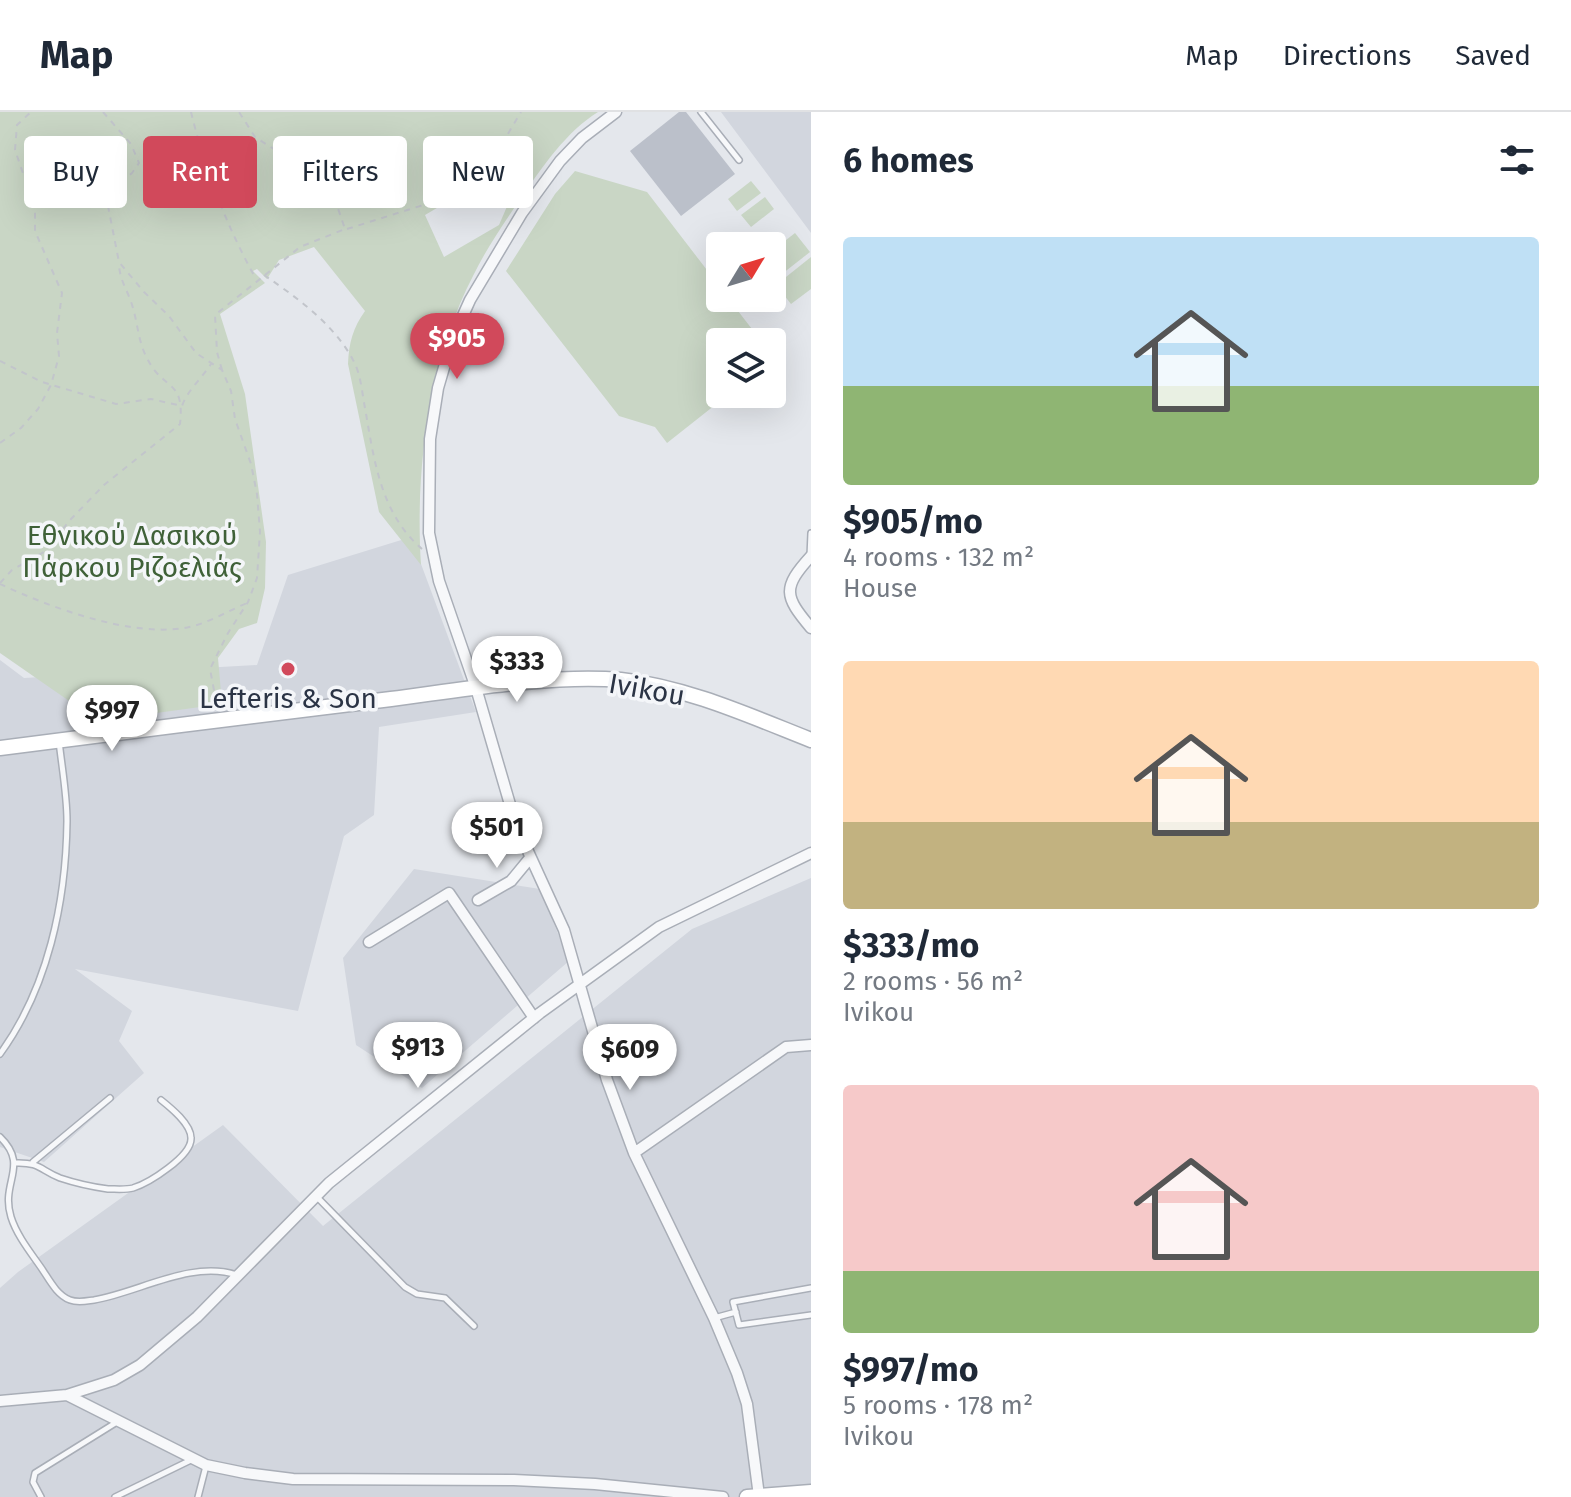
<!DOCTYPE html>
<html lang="en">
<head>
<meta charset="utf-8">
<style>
	body { margin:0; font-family:"Fira Sans",sans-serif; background:#f6f6f7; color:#1f2937; height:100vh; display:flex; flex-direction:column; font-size:30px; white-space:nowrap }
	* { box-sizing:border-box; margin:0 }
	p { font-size:26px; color:#747a83 }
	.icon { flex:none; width:44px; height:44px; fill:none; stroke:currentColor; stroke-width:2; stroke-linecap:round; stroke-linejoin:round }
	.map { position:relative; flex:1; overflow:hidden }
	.side { display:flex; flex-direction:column; background:#fff; width:760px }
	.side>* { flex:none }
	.hud { position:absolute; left:24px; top:24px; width:666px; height:72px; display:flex; gap:16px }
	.needle { width:52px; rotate:52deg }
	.fabs { position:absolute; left:706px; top:120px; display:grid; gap:16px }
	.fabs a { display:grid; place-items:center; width:80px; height:80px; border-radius:8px; background:#fff; box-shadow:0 8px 32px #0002; font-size:40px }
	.price { position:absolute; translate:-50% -68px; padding:0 18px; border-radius:28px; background:#fff; color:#222; font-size:26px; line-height:52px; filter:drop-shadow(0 2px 4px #0008) }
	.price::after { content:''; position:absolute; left:50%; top:48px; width:24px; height:18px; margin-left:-12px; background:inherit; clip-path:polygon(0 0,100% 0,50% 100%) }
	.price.active { background:#d1495b; color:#fff }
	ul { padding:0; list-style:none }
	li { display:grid; align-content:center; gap:16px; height:424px; padding:0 32px }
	li span { display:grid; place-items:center; height:248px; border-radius:8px; color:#555 }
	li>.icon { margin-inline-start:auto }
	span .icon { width:144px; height:144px; fill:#fffc; stroke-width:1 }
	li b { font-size:34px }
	h2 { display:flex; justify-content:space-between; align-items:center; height:96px; padding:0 32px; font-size:34px }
	.tag { padding:0 28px; border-radius:8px; background:#fff; box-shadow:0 8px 32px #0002; font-size:28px; line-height:72px }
	.tag.active { background:#d1495b; color:#fff }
	header { display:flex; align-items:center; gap:48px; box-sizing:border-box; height:112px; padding:0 40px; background:#fff; border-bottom:2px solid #e0e1e3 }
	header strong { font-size:38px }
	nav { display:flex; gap:44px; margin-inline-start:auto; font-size:28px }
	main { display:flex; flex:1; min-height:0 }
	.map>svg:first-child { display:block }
	.built { fill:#d2d6de }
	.green { fill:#c9d6c5; fill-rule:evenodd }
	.building { fill:#bbc0ca }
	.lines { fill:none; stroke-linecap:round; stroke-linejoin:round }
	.lane-casing { stroke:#a9aeb7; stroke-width:8 }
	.street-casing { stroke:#a9aeb7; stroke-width:13 }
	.secondary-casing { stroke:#a9aeb7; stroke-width:17 }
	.path { stroke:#c2c5cb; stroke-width:2; stroke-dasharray:6 6; stroke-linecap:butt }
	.lane { stroke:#f7f8fa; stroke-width:5 }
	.street { stroke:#f7f8fa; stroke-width:10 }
	.secondary { stroke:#fff; stroke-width:14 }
	.poi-dot { fill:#d1495b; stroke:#f4f6f9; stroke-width:3 }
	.labels { text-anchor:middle; stroke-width:7; stroke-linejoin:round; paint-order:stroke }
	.park-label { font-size:28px; fill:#3f6138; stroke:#f4f6f9 }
	.street-label { font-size:28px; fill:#2b3445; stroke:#f4f6f9 }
	.poi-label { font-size:28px; fill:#2b3445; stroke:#f4f6f9 }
</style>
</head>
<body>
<header>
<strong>Map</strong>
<nav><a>Map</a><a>Directions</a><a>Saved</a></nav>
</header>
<main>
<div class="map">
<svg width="811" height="1385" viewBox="0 0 811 1385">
	<rect width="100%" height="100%" fill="#e4e7ec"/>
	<path class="built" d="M721 0H811V121Z
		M411 425 476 600 379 615 374 703 344 724 298 899 75 857 132 899 119 929 144 961 44 1050 0 1035V548L24 566 257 553 288 463Z
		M414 757 540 777 569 849 422 976 356 933 343 846Z
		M811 766V1385H0V1176L18 1160 223 1013 323 1114 692 817Z"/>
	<path class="green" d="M0 0H598C567 19 542 55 521 86 504 111 486 137 473 164 428 251 415 360 421 453L379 400 348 252C349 230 353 216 365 199L314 135 279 148 267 167 257 157 253 159 265 171 220 202 245 282 266 430 265 476 257 511 239 517 218 546 222 592 98 609 0 541ZM503 33 527 48 499 113 444 145 425 103 483 69Z
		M575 59 647 80 720 175V186H728L762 230H720V282H729L667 331 655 315 619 304 506 159 555 82Z
		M751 69 761 81 737 99 728 87Z
		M765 85 774 97 751 115 741 103Z
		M795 121 810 140 773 169 772 139Z
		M811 145V177L791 192 776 173Z"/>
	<path class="building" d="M679 0H686L735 62 681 104 630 39Z"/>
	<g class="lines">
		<defs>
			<path id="lane" d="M701 0 739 48
				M810 444 811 421
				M0 942C48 876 66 790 67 709 67 683 62 656 59 629
				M0 1025C30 1054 0 1070 11 1105 17 1124 31 1141 42 1157 50 1169 57 1183 70 1188 78 1191 86 1189 94 1188 140 1180 191 1148 237 1163
				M33 1050 110 986
				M15 1051C40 1050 40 1058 60 1066 75 1071 93 1075 108 1077 116 1077 126 1078 133 1076 149 1071 192 1044 191 1026 191 1012 171 996 161 988
				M316 1084 405 1175 417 1182 445 1186 474 1214
				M811 1176 733 1190 739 1213 811 1203
				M714 1206 736 1200
				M41 1385 33 1370 35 1361 117 1310
				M115 1385 193 1347
				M198 1385 206 1354"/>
			<path id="street" d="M616 0 582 26 560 49 522 101 470 188 452 228 438 276 430 327 429 421 439 469 476 576 516 713 564 818 607 968 634 1041 714 1206 737 1261 747 1292 759 1384
				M811 444C782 476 784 484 811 516
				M478 788 511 769 530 746
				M369 830 449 781 534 906
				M634 1041 786 935 811 933
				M67 1283 206 1353 245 1361 293 1367 514 1368 595 1372 723 1385
				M0 1289 67 1283 114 1268 140 1253 197 1205 329 1071 540 901 659 815 811 741"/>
			<path id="secondary" d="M0 636C130 619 261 603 391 587 461 578 551 562 621 568 686 575 750 604 811 628
				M747 1385 811 1380"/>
		</defs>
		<use href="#lane" class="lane-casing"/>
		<use href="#street" class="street-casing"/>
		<use href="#secondary" class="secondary-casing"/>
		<path class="path" d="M103 0 131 32 139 51 132 61 106 84 119 150 144 180 169 204 196 241 222 258 231 279 235 307 251 352 257 382 260 420 257 466 248 490 228 521 210 557 217 594
			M191 0C205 58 227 115 256 167
			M347 117 436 89 506 25 521 0
			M264 163C296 185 334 212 353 248 361 262 362 281 365 296 374 347 380 401 422 437
			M0 249 42 270 116 292 151 287 182 294C187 279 202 266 211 252
			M222 258 217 240 215 203 300 135 345 117 330 73 255 25 239 0
			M0 331 21 316 38 297 51 273 59 244 57 221 62 181 35 119V96L15 38 17 13 31 0
			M0 471 12 458 44 440 71 407 104 373 180 312C185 267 164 279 148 248 137 229 138 207 130 187 125 174 119 165 119 151
			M0 472C49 495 130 525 184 516 205 513 228 499 247 491"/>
		<use href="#lane" class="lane"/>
		<use href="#street" class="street"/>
		<use href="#secondary" class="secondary"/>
	</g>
	<circle class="poi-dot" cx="288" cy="557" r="8"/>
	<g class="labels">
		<g class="park-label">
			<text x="132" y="433">Εθνικού Δασικού<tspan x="132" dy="32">Πάρκου Ριζοελιάς</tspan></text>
		</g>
		<g class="street-label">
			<text transform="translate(647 577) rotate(10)" y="10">Ivikou</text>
		</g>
		<g class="poi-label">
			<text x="288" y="596">Lefteris &amp; Son</text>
		</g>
	</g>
</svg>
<div class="fabs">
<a><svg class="needle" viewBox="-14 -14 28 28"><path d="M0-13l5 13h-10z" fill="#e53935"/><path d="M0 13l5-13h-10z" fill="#747a83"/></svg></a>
<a><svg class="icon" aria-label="layers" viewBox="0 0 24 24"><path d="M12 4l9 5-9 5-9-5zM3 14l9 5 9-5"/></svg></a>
</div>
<b class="price active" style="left:457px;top:269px">$905</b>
<b class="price" style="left:517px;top:592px">$333</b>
<b class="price" style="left:112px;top:641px">$997</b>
<b class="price" style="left:497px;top:758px">$501</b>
<b class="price" style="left:418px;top:978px">$913</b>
<b class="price" style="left:630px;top:980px">$609</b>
<div class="hud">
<a class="tag">Buy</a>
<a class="tag active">Rent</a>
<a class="tag">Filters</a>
<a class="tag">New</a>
</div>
</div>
<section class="side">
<h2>6 homes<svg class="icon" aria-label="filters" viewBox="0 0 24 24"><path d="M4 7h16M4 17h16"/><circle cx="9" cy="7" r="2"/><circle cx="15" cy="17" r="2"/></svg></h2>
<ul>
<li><span style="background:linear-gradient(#bfe0f5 60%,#8fb573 0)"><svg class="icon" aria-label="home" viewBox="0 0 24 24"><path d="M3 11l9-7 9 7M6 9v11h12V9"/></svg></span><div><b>$905/mo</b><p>4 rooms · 132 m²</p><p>House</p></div></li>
<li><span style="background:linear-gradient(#ffd9b3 65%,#c2b280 0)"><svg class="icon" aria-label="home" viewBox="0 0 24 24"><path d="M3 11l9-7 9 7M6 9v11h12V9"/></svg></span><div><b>$333/mo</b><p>2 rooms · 56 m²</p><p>Ivikou</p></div></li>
<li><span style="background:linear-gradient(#f6c9c9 75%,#8fb573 0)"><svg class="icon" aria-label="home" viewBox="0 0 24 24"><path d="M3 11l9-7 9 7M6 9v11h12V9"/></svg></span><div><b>$997/mo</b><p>5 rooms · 178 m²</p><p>Ivikou</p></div></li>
</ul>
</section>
</main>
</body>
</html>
